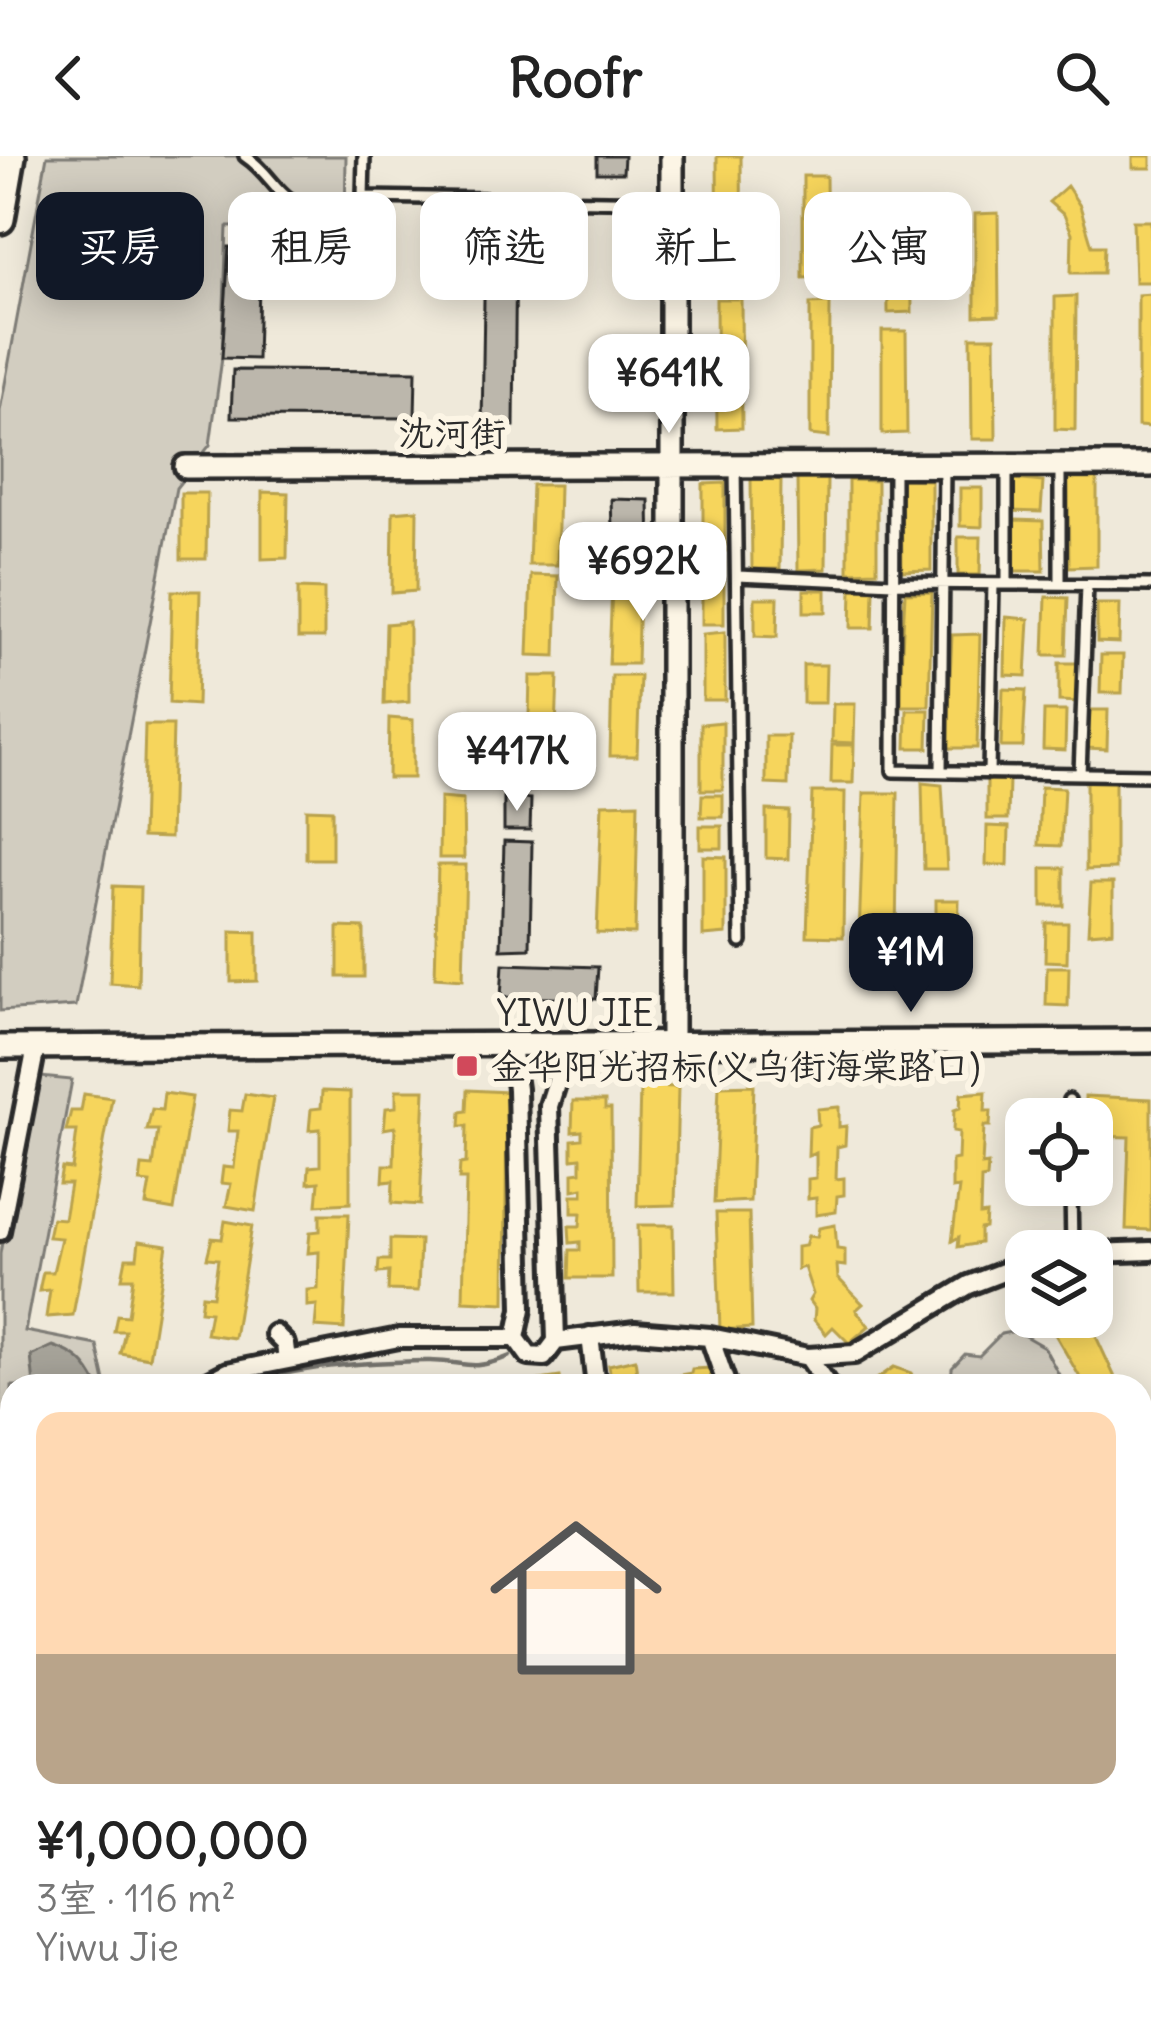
<!DOCTYPE html>
<html lang="zh">
<head>
<meta charset="utf-8">
<style>
	body { margin:0; font-family:Delius,"LXGW WenKai TC",sans-serif; background:#f6f6f6; color:#222; height:100vh; display:flex; flex-direction:column; font-size:45px; white-space:nowrap }
	* { box-sizing:border-box; margin:0 }
	p { font-size:39px; color:#767676 }
	.icon { flex:none; width:66px; height:66px; fill:none; stroke:currentColor; stroke-width:2; stroke-linecap:round; stroke-linejoin:round }
	.map { position:relative; flex:1; overflow:hidden }
	.side { position:absolute; left:0px; top:1218px; width:1152px; height:660px; display:flex; flex-direction:column; background:#fff; border-radius:36px 36px 0 0; box-shadow:0 6px 30px #0003 }
	.side>* { flex:none }
	.guide { position:absolute; left:36px; top:36px; width:1080px; height:108px; display:flex; gap:24px }
	.buttons { position:absolute; left:1005px; top:942px; display:grid; gap:24px }
	.buttons a { display:grid; place-items:center; width:108px; height:108px; border-radius:24px; background:#fff; box-shadow:0 6px 30px #0003; font-size:60px }
	.price { position:absolute; translate:-50% -102px; padding:0 27px; border-radius:24px; background:#fff; color:#222; font-size:39px; line-height:78px; filter:drop-shadow(0 3px 6px #0008) }
	.price::after { content:''; position:absolute; left:50%; top:72px; width:36px; height:27px; margin-left:-18px; background:inherit; clip-path:polygon(0 0,100% 0,50% 100%) }
	.price.selected { background:#111827; color:#fff }
	ul { padding:0; list-style:none }
	li { display:grid; align-content:center; gap:24px; height:636px; padding:0 36px }
	li+li { border-top:3px solid #e0e0e0 }
	li span { display:grid; place-items:center; height:372px; border-radius:24px; color:#555 }
	li>.icon { margin-inline-start:auto }
	span .icon { width:216px; height:216px; fill:#fffc; stroke-width:1 }
	li b { font-size:51px }
	.chip { padding:0 42px; border-radius:24px; background:#fff; box-shadow:0 6px 30px #0003; font-size:42px; line-height:108px }
	.chip.selected { background:#111827; color:#fff }
	header { display:flex; justify-content:space-between; align-items:center; height:156px; padding:0 36px; background:#fff; font-size:54px; font-weight:700 }
	.map>svg:first-child { display:block }
	.built { fill:#e0dacc }
	.green { fill:#d2cdc0; stroke:#7e7c76; stroke-width:3 }
	.water { fill:#a6a399; stroke:#75736d; stroke-width:3 }
	.homes { fill:#f6d55c; stroke:#b9a24d; stroke-width:3 }
	.schools { fill:#4393c3; stroke:#3c7495; stroke-width:3 }
	.lines { fill:none; stroke-linecap:round; stroke-linejoin:round }
	.stream { stroke:#75736d; stroke-width:4.5 }
	.building { fill:#bcb7ac; stroke:#2b2b2b; stroke-width:3 }
	.service-casing { stroke:#2b2b2b; stroke-width:18 }
	.minor-casing { stroke:#2b2b2b; stroke-width:26 }
	.tertiary-casing { stroke:#2b2b2b; stroke-width:30 }
	.primary-casing { stroke:#2b2b2b; stroke-width:36 }
	.service { stroke:#fcf5e5; stroke-width:9 }
	.minor { stroke:#fcf5e5; stroke-width:16 }
	.tertiary { stroke:#fcf5e5; stroke-width:21 }
	.primary { stroke:#fcf5e5; stroke-width:27 }
	.poi-dot { fill:#d1495b; stroke:#fcf5e5; stroke-width:4.5 }
	.labels { text-anchor:middle; stroke-width:12; stroke-linejoin:round; paint-order:stroke }
	.street-label { font-size:36px; fill:#2b2b2b; stroke:#fcf5e5 }
	.poi-label { font-size:36px; fill:#2b2b2b; stroke:#fcf5e5; text-anchor:start }
</style>
</head>
<body>
<header><svg class="icon" aria-label="back" viewBox="0 0 24 24"><path d="M15 5l-7 7 7 7"/></svg>Roofr<svg class="icon" aria-label="search" viewBox="0 0 24 24"><circle cx="10" cy="10" r="6"/><path d="M15 15l6 6"/></svg></header>
<div class="map">
<svg width="1151" height="1878" viewBox="0 0 1151 1878">
	<rect width="100%" height="100%" fill="#efe9da"/>
	<filter id="ink" filterUnits="userSpaceOnUse"><feTurbulence type="fractalNoise" baseFrequency=".00833" numOctaves="2"/><feDisplacementMap in="SourceGraphic" scale="24" xChannelSelector="R" yChannelSelector="G"/><feConvolveMatrix kernelMatrix="1 2 1 2 8 2 1 2 1" color-interpolation-filters="sRGB"/></filter>
	<g filter="url(#ink)">
		<path class="built" d="M619 1866H703L702 1878H619Z"/>
		<path class="green" d="M47 0H346L345 70 227 71 222 202 210 289 176 332 76 850 0 855V255Z
			M30 920 72 924 25 1175 97 1189 106 1230H12V1326L0 1327V1098Z
			M1016 1175 1044 1191 1065 1230H951L952 1212 965 1198 979 1200 1001 1178Z
			M0 1366 12 1367V1866H108L110 1878H0Z"/>
		<path class="water" d="M53 1190C77 1198 87 1207 98 1230H34L31 1200Z"/>
		<path class="homes" d="M717 0H741L742 116 718 117Z
			M1133 0H1151V12H1133Z
			M803 20H826L827 121 803 122Z
			M1067 30 1080 50 1092 90H1104L1103 117H1071L1072 77 1064 59 1049 46Z
			M887 55H911L912 156 888 157Z
			M998 57 999 159 975 160V58Z
			M1133 65H1151V126H1135Z
			M1151 138V271L1138 270V139Z
			M1076 140 1075 274 1055 273V141Z
			M716 143H741L742 272 717 273Z
			M830 147 829 281 810 279V148Z
			M882 175H906L907 277 882 278Z
			M971 181H995L996 283H972Z
			M1068 320H1097V410L1069 411Z
			M751 322 781 323 780 413H752Z
			M797 322 827 323 826 413 798 414Z
			M901 323 931 324V414L902 415Z
			M1013 323 1043 326 1041 356 1010 355Z
			M848 324 877 325V415L848 416Z
			M725 327V395L703 394V328Z
			M532 329H559L557 409H529Z
			M960 332H982V371L960 370Z
			M262 336 288 337 287 402 262 403Z
			M181 337H207L206 403H181Z
			M417 354 416 435 392 437 393 356Z
			M1014 364 1043 365 1044 415H1012Z
			M958 381H981L980 419H958Z
			M724 401V468H702V402Z
			M531 419 558 420 556 500 528 499Z
			M612 428H639L637 508H609Z
			M298 432 324 433V482H298Z
			M852 433 874 434 873 472H851Z
			M804 434H826V456H804Z
			M172 435H200L197 549 169 547Z
			M932 436 929 550H899L905 437Z
			M1046 441 1068 442 1066 499H1044Z
			M755 442H778L777 481 755 480Z
			M1097 448H1120L1119 487 1097 486Z
			M1006 461 1029 463 1026 520 1005 519Z
			M409 466V546L384 548 386 468Z
			M725 476V544H703V478Z
			M980 478 977 592H947L952 479Z
			M1101 499H1123L1122 537H1100Z
			M1059 507H1082L1081 546 1059 545Z
			M803 509H826L825 547H803Z
			M530 520H558L555 601 528 600Z
			M612 520H640L637 600H610Z
			M1003 533 1026 534 1023 591H1001Z
			M833 548H855L854 587 832 586Z
			M907 554H929L928 592H906Z
			M1086 554H1108L1107 593 1085 592Z
			M1044 555H1066L1065 594 1043 593Z
			M389 562 413 564V622H388Z
			M723 566V634H701V568Z
			M145 569H173L170 682 142 681Z
			M766 580H789L788 629 766 628Z
			M832 589H854L853 627H831Z
			M1086 622 1115 623V713L1086 714Z
			M987 624H1009L1008 663H987Z
			M922 627 942 629 947 713H924Z
			M1041 631 1064 632 1061 690 1039 689Z
			M812 636H845L843 781 807 780Z
			M864 637H898L896 782 859 781Z
			M702 639H723V661H701Z
			M440 642 463 644 464 702H439Z
			M638 647 635 778 597 777 602 648Z
			M306 653 332 654V703H306Z
			M766 654 789 655 788 703 766 702Z
			M700 670H722V692H700Z
			M987 670 1009 671 1008 709H986Z
			M703 700 726 701V778L703 780Z
			M438 709H466L463 823 435 821Z
			M1042 712H1064V750H1042Z
			M1091 727H1113V775L1088 777Z
			M113 730 140 731 138 829 110 827Z
			M936 744H959L958 782H936Z
			M1046 767H1068L1067 806 1045 805Z
			M338 771 364 772V821H338Z
			M231 775 257 776V825L231 826Z
			M1047 811H1069L1068 850 1046 849Z
			M754 929 750 1045 714 1047 719 930Z
			M640 930 678 931 675 1049 637 1050Z
			M396 934H425L420 1049 392 1047 393 1025 383 1026 384 1009H394L395 971 384 973 386 952 396 951Z
			M468 934 507 936 505 1147 463 1145 466 1023H459L460 1008 466 1007 467 970H460L461 956 467 955Z
			M322 935 350 936V1047L317 1049 319 1026 308 1027 309 1011 320 1010V973L309 974 311 953 321 952Z
			M986 936 985 955H991L990 970H984L982 1009 988 1008 987 1022 981 1023 980 1059 986 1058 985 1072 980 1073V1087L958 1091 959 1081 952 1085 959 1032 952 1033V1004L958 1003 959 976 953 975 954 954 960 952 961 938Z
			M164 937 192 941 174 1054 146 1049 150 1027 140 1026 142 1010 153 1011 158 974H147L152 953 162 954Z
			M84 938 112 942 73 1159 46 1161 50 1134 39 1135 43 1116H53L61 1082 48 1081 52 1062 64 1063 70 1028H59L62 1012 72 1013 77 975H66L71 955H81Z
			M245 938 273 942 255 1055 226 1050 231 1028 221 1027 223 1011 234 1012 238 975H228L230 954 242 955Z
			M1085 940 1151 943V1074L1126 1073 1129 981 1092 980V963H1085Z
			M573 945H605V953H611L612 1122H569L570 1094H580V1086L570 1087 569 1070H580L581 1057H572V1039H583V1032L573 1034V1017L581 1016V1002L572 1003V984L582 983V975L572 976Z
			M839 951V971L846 970 845 989 837 991 836 1023 844 1022V1039L837 1040 836 1056 816 1059V1042L808 1043V1023L816 1022V997L808 1000 809 971 818 969 817 953Z
			M716 1057H749L752 1172 720 1174Z
			M320 1058H349L344 1173 315 1171 317 1149 307 1150V1134L318 1133 319 1096 308 1097 310 1076 320 1075Z
			M225 1065 252 1070 234 1182 206 1178 210 1156 200 1155 202 1139 213 1140 218 1103 207 1102 212 1082 222 1083Z
			M638 1069H673L674 1136H639Z
			M835 1069 837 1093 845 1094V1110L837 1109 838 1122 863 1148 856 1154 869 1170 849 1187 833 1171 826 1178 814 1164 815 1153 809 1145 813 1138 804 1111 797 1113V1091L805 1090 808 1080 817 1081 819 1072Z
			M390 1083 420 1084 418 1135 388 1134 389 1116 378 1117 379 1104H390Z
			M139 1085 167 1089 149 1202 120 1197 125 1175H114L117 1159 128 1160 133 1122H122L126 1102H137Z
			M1045 1161H1087L1119 1230H1085Z
			M635 1203 639 1230H612L609 1209Z
			M894 1211 911 1217 917 1230H875L874 1225Z
			M712 1212V1219H721V1230H676L675 1220 691 1217 692 1213Z
			M560 1221 561 1226H568V1230H535L534 1225Z
			M1144 1328 1151 1351 1150 1440H1140V1329Z
			M1140 1477 1147 1478 1140 1516Z
			M125 1866H161L162 1878H133L132 1871 126 1873Z
			M205 1866H236L238 1878H207Z
			M276 1866H315L316 1878H278Z
			M487 1866H527L528 1878H488Z"/>
		<path class="schools" d="M639 1866H672L673 1878H639Z"/>
		<g class="lines">
			<path class="stream" d="M240 1230C297 1210 367 1206 427 1205 467 1204 467 1218 510 1200"/>
		</g>
		<path class="building" d="M597 0H624L623 17H597Z
			M485 81H516L514 270 482 271Z
			M229 91 260 92 257 203 222 202Z
			M346 108 387 109 386 131 344 132Z
			M233 214 416 215 415 262 231 261Z
			M611 343 649 344 650 400 613 399Z
			M504 642 531 643 530 674H504Z
			M504 685 532 686 530 792 501 793Z
			M503 808 598 811 596 843 501 841Z"/>
		<g class="lines">
			<defs>
				<path id="service" d="M245 0C278 22 275 49 324 55
					M364 0 363 41 671 46
					M894 308 893 615 1151 619
					M735 309 741 786
					M1007 313V428
					M737 420 894 427 1151 429
					M1060 428V308
					M941 616 944 308
					M989 617 993 428
					M1080 618 1087 429
					M1069 944V963
					M1071 1029 1072 1095
					M1140 1727 1151 1728"/>
				<path id="minor" d="M511 890 517 933 522 1153 516 1182 529 1200 544 1201 556 1185 549 950 568 890
					M0 1075 36 891
					M1092 1097 1151 1095
					M275 1178 285 1188 287 1204
					M590 1180 596 1230
					M710 1181 727 1230
					M556 1185 635 1175 710 1181 808 1201 828 1230
					M808 1201 854 1198 969 1129 1026 1107
					M200 1230 227 1216 399 1182H516
					M0 1327 12 1326
					M175 1866 177 1878
					M253 1866 255 1878
					M327 1866 328 1878
					M458 1866 460 1878
					M571 1866 572 1878
					M609 1866V1878"/>
				<path id="tertiary" d="M186 311 1151 309
					M672 890V0
					M0 891 1151 885"/>
				<path id="primary" d="M0 63 11 0"/>
			</defs>
			<use href="#service" class="service-casing"/>
			<use href="#minor" class="minor-casing"/>
			<use href="#tertiary" class="tertiary-casing"/>
			<use href="#primary" class="primary-casing"/>
			<use href="#service" class="service"/>
			<use href="#minor" class="minor"/>
			<use href="#tertiary" class="tertiary"/>
			<use href="#primary" class="primary"/>
		</g>
	</g>
	<rect class="poi-dot" x="455" y="898" width="24" height="24" rx="6"/>
	<g class="labels">
		<g class="street-label">
			<text x="452" y="290">沈河街</text>
			<text x="575" y="870">YIWU JIE</text>
		</g>
		<g class="poi-label">
			<text x="491" y="923">金华阳光招标(义乌街海棠路口)</text>
		</g>
	</g>
</svg>
<div class="buttons">
<a><svg class="icon" aria-label="locate" viewBox="0 0 24 24"><circle cx="12" cy="12" r="6"/><path d="M12 2v4M12 18v4M2 12h4M18 12h4"/></svg></a>
<a><svg class="icon" aria-label="layers" viewBox="0 0 24 24"><path d="M12 4l9 5-9 5-9-5zM3 14l9 5 9-5"/></svg></a>
</div>
<b class="price" style="left:669px;top:280px">¥641K</b>
<b class="price" style="left:643px;top:468px">¥692K</b>
<b class="price" style="left:517px;top:658px">¥417K</b>
<b class="price selected" style="left:911px;top:859px">¥1M</b>
<div class="guide">
<a class="chip selected">买房</a>
<a class="chip">租房</a>
<a class="chip">筛选</a>
<a class="chip">新上</a>
<a class="chip">公寓</a>
</div>
<section class="side">
<ul>
<li><span style="background:linear-gradient(#ffd9b3 65%,#b9a48a 0)"><svg class="icon" aria-label="home" viewBox="0 0 24 24"><path d="M3 11l9-7 9 7M6 9v11h12V9"/></svg></span><div><b>¥1,000,000</b><p>3室 · 116 m²</p><p>Yiwu Jie</p></div></li>
</ul>
</section>
</div>
</body>
</html>
